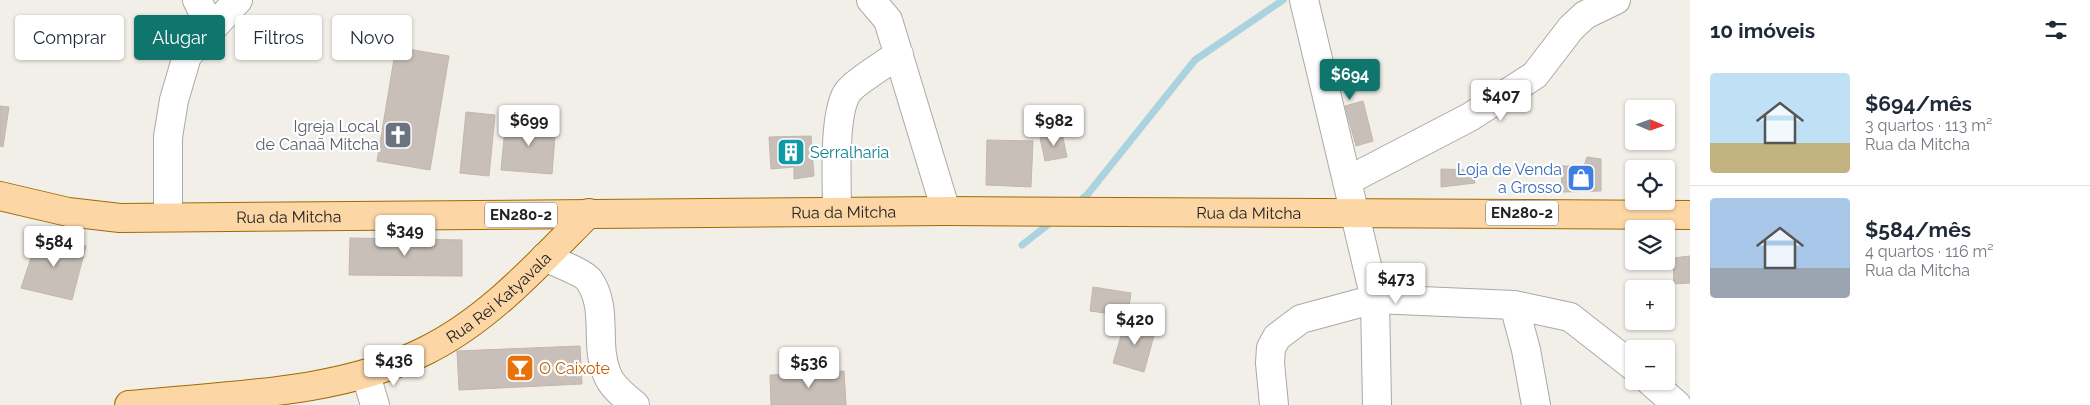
<!DOCTYPE html>
<html lang="pt">
<head>
<meta charset="utf-8">
<style>
	body { margin:0; font-family:Raleway,sans-serif; background:#f2f2f3; color:#1f2937; height:100vh; display:flex; flex-direction:column; font-size:19px; white-space:nowrap }
	* { box-sizing:border-box; margin:0 }
	p { font-size:16px; color:#747a83 }
	.icon { flex:none; width:28px; height:28px; fill:none; stroke:currentColor; stroke-width:2; stroke-linecap:round; stroke-linejoin:round }
	.map { position:relative; flex:1; overflow:hidden }
	.details { display:flex; flex-direction:column; background:#fff; width:400px }
	.details>* { flex:none }
	.guide { position:absolute; left:15px; top:15px; width:475px; height:45px; display:flex; gap:10px }
	.needle { width:32px; rotate:92deg }
	.controls { position:absolute; left:1625px; top:100px; display:grid; gap:10px }
	.controls a { display:grid; place-items:center; width:50px; height:50px; border-radius:5px; background:#fff; box-shadow:0 1px 4px #0004; font-size:25px }
	.price { position:absolute; translate:-50% -42px; padding:0 11px; border-radius:5px; background:#fff; color:#222; font-size:16px; line-height:32px; filter:drop-shadow(0 1px 2px #0008) }
	.price::after { content:''; position:absolute; left:50%; top:30px; width:15px; height:11px; margin-left:-8px; background:inherit; clip-path:polygon(0 0,100% 0,50% 100%) }
	.price.current { background:#0f766e; color:#fff }
	ul { padding:0; list-style:none }
	li { display:flex; align-items:center; gap:15px; height:125px; padding:0 20px }
	li+li { border-top:1px solid #e0e1e3 }
	li span { display:grid; place-items:center; flex:none; width:140px; height:100px; border-radius:5px; color:#555 }
	li>.icon { margin-inline-start:auto }
	span .icon { width:60px; height:60px; fill:#fffc; stroke-width:1 }
	li b { font-size:21px }
	h2 { display:flex; justify-content:space-between; align-items:center; height:60px; padding:0 20px; font-size:21px }
	.pill { padding:0 18px; border-radius:5px; background:#fff; box-shadow:0 1px 4px #0004; font-size:18px; line-height:45px }
	.pill.current { background:#0f766e; color:#fff }
	main { display:flex; flex:1; min-height:0 }
	.map>svg:first-child { display:block }
	.lines { fill:none; stroke-linecap:round; stroke-linejoin:round }
	.stream { stroke:#aad3df; stroke-width:7 }
	.building { fill:#c7bfb8; stroke:#c4b6ab }
	.minor-casing { stroke:#a9a9a9; stroke-width:30 }
	.major-casing { stroke:#a06b00; stroke-width:30 }
	.minor { stroke:#fff; stroke-width:28 }
	.major { stroke:#fcd6a4; stroke-width:28 }
	.labels { text-anchor:middle; stroke-width:4.5; stroke-linejoin:round; paint-order:stroke }
	.shield { fill:#fff; stroke:#646464; stroke-width:1 }
	.shield-label { font-size:15px; font-weight:bold; fill:#222 }
	.worship-label { font-size:16px; fill:#5b616d; stroke:#fff; text-anchor:end }
	.culture-label { font-size:16px; fill:#0d838f; stroke:#fff; text-anchor:start }
	.shop-label { font-size:16px; fill:#366cbe; stroke:#fff; text-anchor:end }
	.street-label { font-size:16px; fill:#222; stroke:#fff }
	.food-label { font-size:16px; fill:#c56008; stroke:#fff; text-anchor:start }
</style>
</head>
<body>
<main>
<div class="map">
<svg width="1690" height="405" viewBox="0 0 1690 405">
	<rect width="100%" height="100%" fill="#f2efe9"/>
	<g class="lines">
		<path class="stream" d="M1077 203 1087 195 1195 60 1283 0
			M1022 245 1054 220"/>
	</g>
	<path class="building" d="M396 47 449 56 430 170 377 161Z
		M1363 101 1373 141 1356 146 1345 106Z
		M0 106 9 107 3 147 0 146Z
		M466 112 495 115 489 176 460 173Z
		M506 118 556 124 552 174 501 170Z
		M1062 133 1067 157 1045 161 1040 138Z
		M811 136 814 176 794 179V167L771 169 769 137Z
		M987 140 1033 141 1031 187 986 185Z
		M1587 157 1601 159V191L1562 192 1561 166H1584Z
		M1441 169 1472 170 1475 183 1441 187Z
		M38 237 86 246 72 300 21 288Z
		M350 238 462 240V276L349 275Z
		M1690 256V283L1674 284 1673 258Z
		M1093 287 1131 293 1129 307 1114 305 1112 314 1090 311Z
		M1126 319 1156 328 1144 372 1113 363Z
		M580 346 582 384 459 390 457 351Z
		M844 371 846 405H771L770 375Z"/>
	<g class="lines">
		<defs>
			<path id="minor" d="M197 0 211 28
				M871 0 888 20 946 211
				M1304 0 1375 299 1377 405
				M1347 181 1470 117 1535 75 1571 28 1585 15 1616 0
				M837 211C837 183 833 116 847 93 852 84 888 62 899 54
				M168 217V137L174 100 187 56 238 0
				M545 257C555 262 584 273 589 280 609 309 594 343 607 374 611 386 625 397 635 405
				M1514 305 1526 350 1536 405
				M366 375 375 405
				M1650 381 1677 405
				M1274 405 1270 363 1271 348 1277 337 1301 319 1375 299 1514 305 1570 317 1634 367"/>
			<g id="major">
				<path id="s1" d="M0 196 68 212 120 218 946 211 1690 215"/>
				<path id="s2" d="M129 405C225 395 337 395 425 351 490 319 539 263 589 213"/>
			</g>
		</defs>
		<use href="#minor" class="minor-casing"/>
		<use href="#major" class="major-casing"/>
		<use href="#minor" class="minor"/>
		<use href="#major" class="major"/>
	</g>
	<defs>
		<symbol id="church-square" viewBox="-11 -11 22 22"><rect x="-9" y="-9" width="18" height="18" rx="4" fill="#6b7280" stroke="#fff"/><path d="M-1.2-6h2.4v3.5h3.3v2.4h-3.3V6h-2.4V-.1h-3.3v-2.4h3.3Z" fill="#fff"/></symbol>
		<symbol id="building-square" viewBox="-11 -11 22 22"><rect x="-9" y="-9" width="18" height="18" rx="4" fill="#0f9aa8" stroke="#fff"/><path d="M-4-6H4V6H1V3H-1V6H-4ZM-2.5-4.3h1.7v1.8h-1.7ZM.8-4.3h1.7v1.8H.8ZM-2.5-1h1.7V.8h-1.7ZM.8-1h1.7V.8H.8Z" fill="#fff"/></symbol>
		<symbol id="shop-square" viewBox="-11 -11 22 22"><rect x="-9" y="-9" width="18" height="18" rx="4" fill="#3f7fe0" stroke="#fff"/><path d="M-5-2.5h2.3a2.7 3.5 0 0 1 5.4 0H5L5.5 6h-11ZM-1.5-2.5h3a1.5 2.3 0 0 0-3 0Z" fill="#fff"/></symbol>
		<symbol id="bar-square" viewBox="-11 -11 22 22"><rect x="-9" y="-9" width="18" height="18" rx="4" fill="#e8710a" stroke="#fff"/><path d="M-6-5H6L.8 .8V4.5H3.5V6h-7V4.5H-.8V.8Z" fill="#fff"/></symbol>
	</defs>
	<g fill-rule="evenodd">
		<use href="#church-square" x="382" y="119" width="32" height="32"/>
		<use href="#building-square" x="775" y="136" width="32" height="32"/>
		<use href="#shop-square" x="1565" y="162" width="32" height="32"/>
		<use href="#bar-square" x="504" y="352" width="32" height="32"/>
	</g>
	<g class="labels">
		<g class="shield">
			<rect x="1486" y="200.5" width="72" height="25" rx="4"/>
			<rect x="485" y="202.5" width="72" height="25" rx="4"/>
		</g>
		<g class="shield-label">
			<text x="1522" y="218">EN280-2</text>
			<text x="521" y="220">EN280-2</text>
		</g>
		<g class="worship-label">
			<text x="379" y="132">Igreja Local<tspan x="379" dy="18">de Canaã Mitcha</tspan></text>
		</g>
		<g class="culture-label">
			<text x="810" y="158">Serralharia</text>
		</g>
		<g class="shop-label">
			<text x="1562" y="175">Loja de Venda<tspan x="1562" dy="18">a Grosso</tspan></text>
		</g>
		<g class="street-label">
			<text dy="6" stroke="none"><textPath href="#s1" startOffset="846">Rua da Mitcha</textPath></text>
			<text dy="6" stroke="none"><textPath href="#s1" startOffset="1251">Rua da Mitcha</textPath></text>
			<text dy="6" stroke="none"><textPath href="#s1" startOffset="291">Rua da Mitcha</textPath></text>
			<text dy="6" stroke="none"><textPath href="#s2" startOffset="394">Rua Rei Katyavala</textPath></text>
		</g>
		<g class="food-label">
			<text x="539" y="374">O Caixote</text>
		</g>
	</g>
</svg>
<div class="controls">
<a><svg class="needle" viewBox="-14 -14 28 28"><path d="M0-13l5 13h-10z" fill="#e53935"/><path d="M0 13l5-13h-10z" fill="#747a83"/></svg></a>
<a><svg class="icon" aria-label="locate" viewBox="0 0 24 24"><circle cx="12" cy="12" r="6"/><path d="M12 2v4M12 18v4M2 12h4M18 12h4"/></svg></a>
<a><svg class="icon" aria-label="layers" viewBox="0 0 24 24"><path d="M12 4l9 5-9 5-9-5zM3 14l9 5 9-5"/></svg></a>
<a>+</a>
<a>−</a>
</div>
<b class="price current" style="left:1350px;top:101px">$694</b>
<b class="price" style="left:1501px;top:122px">$407</b>
<b class="price" style="left:529px;top:147px">$699</b>
<b class="price" style="left:1054px;top:147px">$982</b>
<b class="price" style="left:405px;top:257px">$349</b>
<b class="price" style="left:54px;top:268px">$584</b>
<b class="price" style="left:1396px;top:305px">$473</b>
<b class="price" style="left:1135px;top:346px">$420</b>
<b class="price" style="left:394px;top:387px">$436</b>
<b class="price" style="left:809px;top:389px">$536</b>
<div class="guide">
<a class="pill">Comprar</a>
<a class="pill current">Alugar</a>
<a class="pill">Filtros</a>
<a class="pill">Novo</a>
</div>
</div>
<section class="details">
<h2>10 imóveis<svg class="icon" aria-label="filters" viewBox="0 0 24 24"><path d="M4 7h16M4 17h16"/><circle cx="9" cy="7" r="2"/><circle cx="15" cy="17" r="2"/></svg></h2>
<ul>
<li><span style="background:linear-gradient(#bfe0f5 70%,#c2b280 0)"><svg class="icon" aria-label="home" viewBox="0 0 24 24"><path d="M3 11l9-7 9 7M6 9v11h12V9"/></svg></span><div><b>$694/mês</b><p>3 quartos · 113 m²</p><p>Rua da Mitcha</p></div></li>
<li><span style="background:linear-gradient(#a9c7e8 70%,#9aa5b1 0)"><svg class="icon" aria-label="home" viewBox="0 0 24 24"><path d="M3 11l9-7 9 7M6 9v11h12V9"/></svg></span><div><b>$584/mês</b><p>4 quartos · 116 m²</p><p>Rua da Mitcha</p></div></li>
</ul>
</section>
</main>
</body>
</html>
